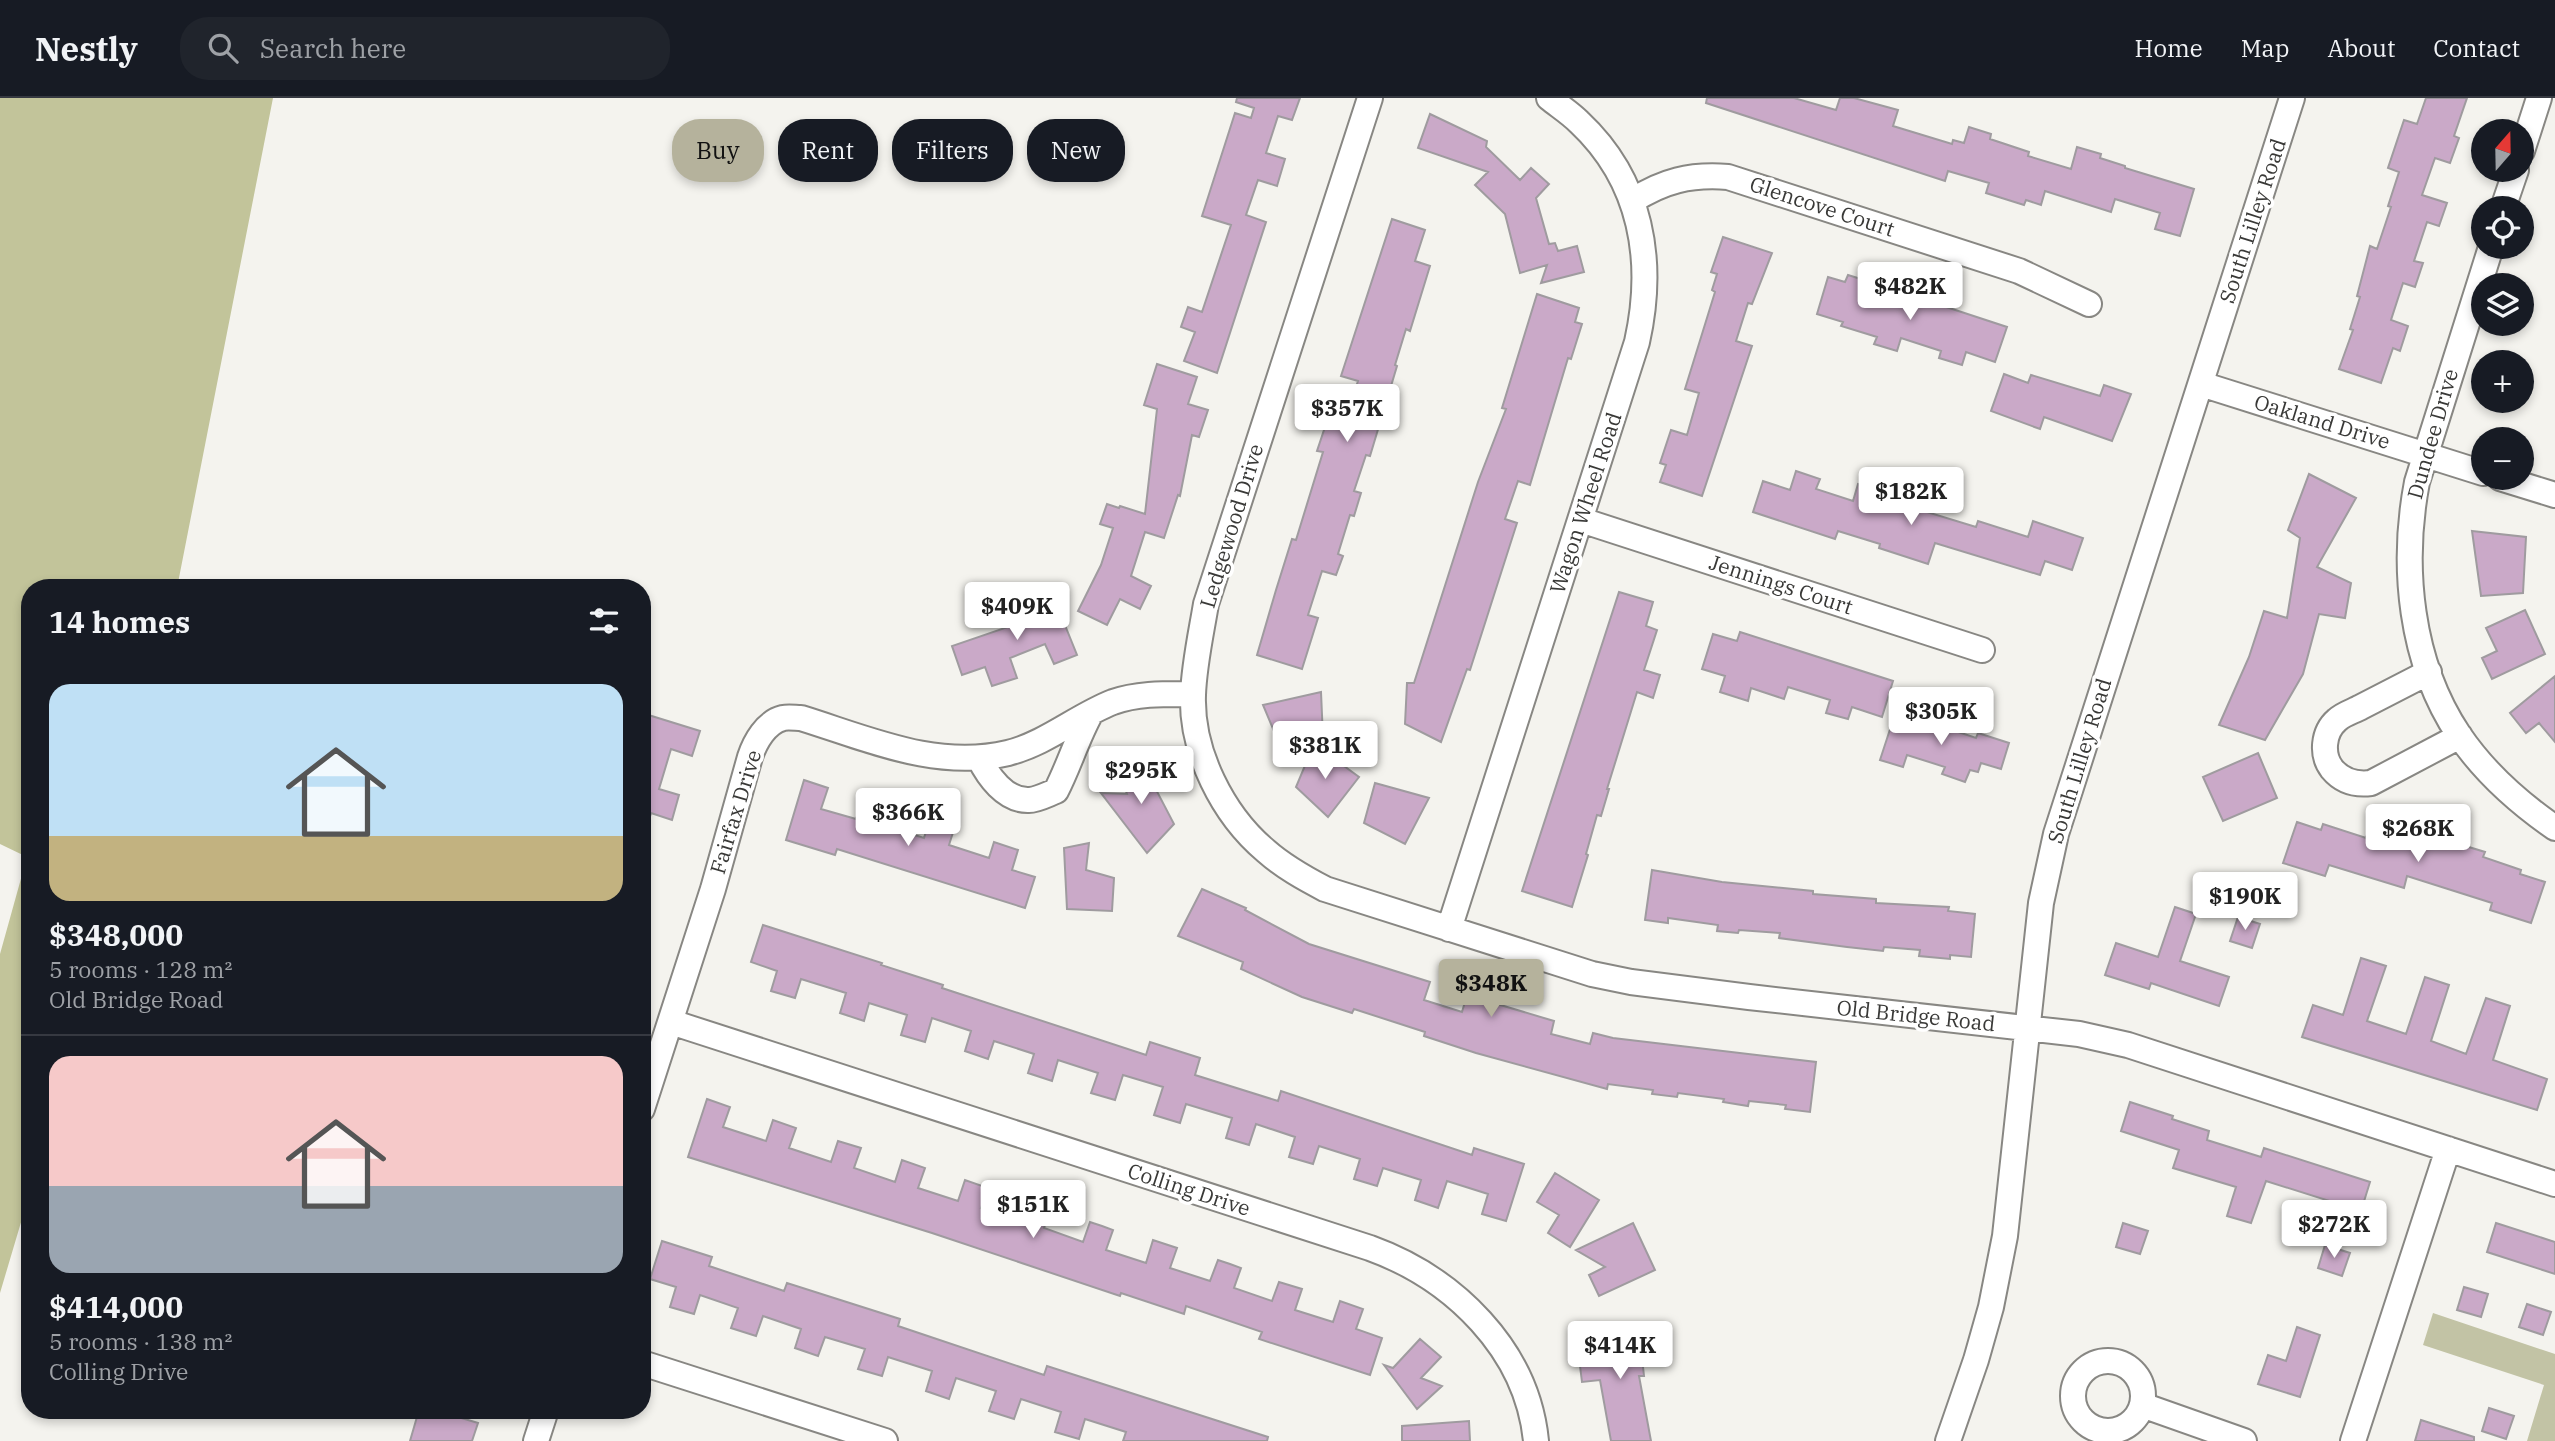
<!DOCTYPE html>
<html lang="en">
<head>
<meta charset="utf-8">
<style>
	body { margin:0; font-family:"IBM Plex Serif",serif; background:#20242c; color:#f1f3f6; height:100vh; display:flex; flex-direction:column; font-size:26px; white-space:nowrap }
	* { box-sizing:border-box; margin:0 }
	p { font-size:23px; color:#9ea1a6 }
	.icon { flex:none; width:38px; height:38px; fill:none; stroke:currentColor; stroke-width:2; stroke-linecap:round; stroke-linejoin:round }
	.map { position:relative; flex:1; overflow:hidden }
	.panel { position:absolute; left:21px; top:481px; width:630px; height:840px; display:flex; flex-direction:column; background:#171b24; border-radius:28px; box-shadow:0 4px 10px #0003 }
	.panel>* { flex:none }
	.hud { position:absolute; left:672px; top:21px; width:665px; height:63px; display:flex; gap:14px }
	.needle { width:46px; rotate:20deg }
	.buttons { position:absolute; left:2471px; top:21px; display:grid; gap:14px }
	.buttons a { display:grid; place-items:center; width:63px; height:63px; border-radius:50%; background:#171b24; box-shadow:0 4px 10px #0003; font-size:35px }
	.price { position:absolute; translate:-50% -60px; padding:0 16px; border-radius:7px; background:#fff; color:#222; font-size:23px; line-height:46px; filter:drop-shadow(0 2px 4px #0008) }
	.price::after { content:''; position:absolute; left:50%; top:42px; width:21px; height:16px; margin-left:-10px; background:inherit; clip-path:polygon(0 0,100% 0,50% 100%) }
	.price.active { background:#b5b29c; color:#111 }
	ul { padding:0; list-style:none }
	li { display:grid; align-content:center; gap:14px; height:371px; padding:0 28px }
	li+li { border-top:2px solid #363941 }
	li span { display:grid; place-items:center; height:217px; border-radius:21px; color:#555 }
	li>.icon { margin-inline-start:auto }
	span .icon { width:126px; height:126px; fill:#fffc; stroke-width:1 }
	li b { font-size:30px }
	h2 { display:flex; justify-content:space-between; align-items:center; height:84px; padding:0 28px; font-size:30px }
	.chip { padding:0 24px; border-radius:28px; background:#171b24; box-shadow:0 4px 10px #0003; font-size:24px; line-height:63px }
	.chip.active { background:#b5b29c; color:#111 }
	header { display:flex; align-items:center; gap:42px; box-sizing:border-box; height:98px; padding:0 35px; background:#171b24; border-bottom:2px solid #363941 }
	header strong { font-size:33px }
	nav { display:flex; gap:38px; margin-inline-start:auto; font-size:24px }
	.search { width:490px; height:63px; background:#20242c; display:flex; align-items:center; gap:18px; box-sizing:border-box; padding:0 24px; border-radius:28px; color:#9ea1a6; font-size:26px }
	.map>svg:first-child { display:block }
	.green { fill:#c2c3a5 }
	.forest { fill:#c2c49a }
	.building { fill:#caa9c8; stroke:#9f9b9f; stroke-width:2 }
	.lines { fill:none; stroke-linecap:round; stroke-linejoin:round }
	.minor-casing { stroke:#888783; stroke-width:28 }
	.minor { stroke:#fff; stroke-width:24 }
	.labels { text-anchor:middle; stroke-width:7; stroke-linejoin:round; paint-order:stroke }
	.street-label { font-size:21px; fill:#393937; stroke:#fff }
</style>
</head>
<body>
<header>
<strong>Nestly</strong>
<div class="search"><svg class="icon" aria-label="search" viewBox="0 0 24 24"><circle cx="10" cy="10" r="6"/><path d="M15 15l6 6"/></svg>Search here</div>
<nav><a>Home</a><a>Map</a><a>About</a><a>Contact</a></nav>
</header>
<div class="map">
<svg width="2555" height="1343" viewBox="0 0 2555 1343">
	<rect width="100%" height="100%" fill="#f4f3ee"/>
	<path class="green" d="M2433 1215 2555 1256V1343H2527L2544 1287 2423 1247Z"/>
	<path class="forest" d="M0 0H273L177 490H30V1094L0 1195V856L27 759 0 746Z"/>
	<path class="building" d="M1237 0H1300L1292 22 1278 18 1266 55 1285 61 1277 88 1258 82 1246 117 1266 124 1217 275 1184 263 1195 234 1181 229 1188 209 1202 214 1231 127 1202 118 1235 15 1251 20 1254 10 1236 4Z
		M1707 0H1794L1836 12 1840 0H1854L1898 12 1893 28 1952 46 1953 42 1964 45 1969 29 1991 36 1990 41 2029 54 2028 58 2071 71 2077 49 2101 56 2100 60 2125 68V70L2194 91 2180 138 2155 131 2160 115 2115 101 2111 114 2045 93 2041 107 2026 102 2024 107 1986 95 1989 85 1948 73 1945 83 1706 5Z
		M2426 0H2467L2454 38 2459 40 2450 65 2435 60 2422 97 2447 105 2439 128 2427 124 2414 163 2423 165 2415 189 2403 185 2391 222 2408 228 2400 253 2393 250 2381 285 2339 271 2353 232 2350 231 2360 199 2357 198 2370 148 2377 151 2391 109 2388 108 2399 74 2388 70 2404 22 2417 26Z
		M1430 16 1487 43 1486 49 1520 82 1531 70 1549 86 1536 100 1549 146 1555 145 1558 153 1577 148 1584 174 1541 185 1547 167 1520 175 1505 116 1475 87 1488 74 1418 50Z
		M1392 121 1425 132 1415 163 1430 168 1410 233 1406 231 1395 267 1397 268 1370 358 1366 357 1354 393 1361 395 1354 418 1350 417 1338 456 1343 458 1336 477 1322 473 1308 517 1318 520 1302 571 1257 557 1276 492 1292 441 1296 442 1323 354 1317 353 1329 317 1345 322 1358 283 1341 278Z
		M1723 139 1772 155 1752 206 1748 205 1736 243 1752 248 1702 398 1660 384 1666 367 1660 365 1671 332 1687 337 1699 295 1685 291 1715 194 1712 192 1717 176 1711 174Z
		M1848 177 1880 187 1876 200 1915 213 1919 200 2007 229 1995 264 1966 254 1962 267 1939 260 1941 253 1901 240 1897 253 1874 246 1877 239 1841 228 1843 224 1817 216 1828 179 1845 184Z
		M1537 196 1579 210 1575 224 1582 226 1571 261 1568 260 1530 387 1518 383 1505 421 1517 425 1470 572 1467 571 1441 644 1405 626 1407 585H1414L1478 384 1506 311 1502 310Z
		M1157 266 1197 279 1188 306 1208 312 1199 339 1192 337 1180 398 1178 397 1164 440 1145 434 1131 478 1151 488 1140 511 1120 501 1107 527 1078 513 1101 467 1113 430 1100 426 1107 406 1119 410 1120 408 1145 416 1157 311 1144 307Z
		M2004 276 2028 285 2031 277 2100 298 2104 287 2131 296 2112 343 2044 319 2040 331 1991 313Z
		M1796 373 1820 381 1816 391 1853 403 1858 386 1883 394 1881 400 1976 429 1978 423 2028 439 2033 423 2083 440 2072 472 2045 463 2040 477 1935 445 1928 466 1879 450 1880 446 1838 433 1835 441 1753 414 1763 383 1790 392Z
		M2309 376 2356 400 2317 469 2351 485 2345 520 2319 516 2303 576 2265 642 2219 627 2249 559 2264 513 2287 520 2300 440 2288 432Z
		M2472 433 2526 439 2523 495 2481 498Z
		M1619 494 1653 504 1646 528 1657 532 1644 572 1660 577 1653 600 1637 594 1607 691H1609L1601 718 1597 717 1586 756 1588 757 1572 809 1522 793Z
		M1054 500 1077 557 1054 566 1045 546 1010 560 1017 580 992 588 985 569 962 577 952 548 1008 529 1004 519Z
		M2525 512 2545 556 2492 581 2482 560 2497 553 2486 530Z
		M1740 534 1893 583 1882 619 1852 609 1848 621 1826 615 1830 602 1788 589 1784 601 1751 590 1748 603 1720 594 1725 578 1702 571 1713 536 1737 543Z
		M2555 578V644L2539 625 2526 635 2510 615Z
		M1321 594 1323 640 1282 652 1263 607Z
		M1896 613 1976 640 1978 635 2009 645 2001 671 1981 665 1978 674 1970 672 1965 684 1942 676 1945 669 1907 657 1903 669 1880 662Z
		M642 615 700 633 692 658 671 651 659 691 679 697 672 722 651 715 647 729 642 728Z
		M1314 646 1359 679 1328 719 1296 689Z
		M2258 655 2277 700 2223 723 2203 679Z
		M1140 661 1174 726 1147 755 1101 695 1127 696 1117 670Z
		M804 682 828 690 821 711 856 721 863 700 886 708 880 726 924 740 931 717 956 725 949 747 989 760 994 744 1018 752 1012 772 1035 779 1025 810 837 751 835 757 786 742Z
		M1375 685 1429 700 1405 746 1364 725Z
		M2297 724 2321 732 2323 726 2366 740 2368 733 2391 740 2395 726 2434 737 2437 727 2462 736 2459 746 2485 754 2483 759 2521 772 2520 776 2545 784 2531 825 2490 812 2492 805 2407 778 2404 790 2329 767 2325 778 2283 765Z
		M1089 745 1086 772 1114 780 1112 813 1067 811 1064 750Z
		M1652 772 1722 784 1813 793V796L1876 801V805L1949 809 1948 813 1975 816 1971 859 1950 857V861L1919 858 1920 852 1884 849 1883 853 1847 849 1779 840 1780 835 1739 832 1738 835 1717 833 1718 827 1668 820V825L1645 822Z
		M1202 791 1246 810 1245 812 1309 846 1430 884 1424 902 1462 914 1467 897 1554 923 1551 936 1590 946 1593 935 1613 940 1816 964 1810 1014 1785 1011 1786 1007 1749 1003 1748 1008 1723 1004 1724 1001 1678 995 1677 999 1652 996 1653 992 1608 986 1607 991 1476 955 1424 938 1425 934 1354 911 1352 915 1302 899 1241 871 1243 864 1178 838Z
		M2175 809 2196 816 2180 863 2229 879 2219 908 2151 885 2149 891 2105 877 2116 845 2158 859Z
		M2238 819 2260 826 2252 850 2230 843Z
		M763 827 882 865 881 867 943 887 942 890 1146 957 1150 944 1200 960 1195 977 1278 1003 1281 993 1472 1057 1474 1050 1524 1066 1506 1123 1482 1116 1488 1096 1447 1083 1438 1110 1415 1102 1421 1082 1383 1070 1377 1088 1354 1081 1360 1061 1319 1048 1313 1066 1289 1059 1295 1039 1256 1026 1249 1047 1226 1040 1232 1020 1186 1006 1180 1025 1154 1017 1163 989 1123 977 1115 1002 1091 995 1098 975 1058 962 1052 983 1028 975 1034 956 994 943 988 961 965 953 971 933 932 920 925 944 901 937 907 917 869 905 864 923 840 915 846 895 801 881 795 900 771 893 777 873 751 864Z
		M2361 860 2386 868 2367 923 2406 936 2425 879 2449 887 2431 943 2466 956 2486 900 2510 908 2493 962 2547 981 2537 1012 2302 939 2313 907 2343 917Z
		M707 1001 730 1009 723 1029 766 1043 773 1022 796 1030 789 1050 831 1064 838 1043 861 1050 854 1070 895 1084 902 1062 925 1070 918 1090 958 1103 965 1082 988 1090 981 1110 1021 1123 1027 1103 1051 1110 1044 1130 1083 1144 1090 1124 1102 1128 1113 1132 1106 1152 1146 1165 1153 1142 1177 1150 1170 1170 1210 1183 1218 1162 1230 1166 1241 1170 1234 1190 1272 1203 1279 1184 1302 1191 1295 1212 1333 1224 1340 1203 1363 1211 1356 1231 1382 1240 1370 1277 1259 1241 1262 1234 1186 1208 1184 1216 1121 1195 1120 1198 932 1135 688 1059Z
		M2130 1004 2173 1018 2172 1021 2209 1033 2207 1042 2261 1059 2264 1050 2370 1084 2361 1113 2266 1083 2251 1125 2227 1118 2236 1089 2173 1070 2179 1052 2121 1033Z
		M1555 1075 1599 1102 1570 1149 1548 1135 1559 1117 1537 1104Z
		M1633 1125 1655 1172 1599 1198 1589 1177 1605 1169 1576 1152Z
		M2123 1125 2148 1133 2140 1156 2116 1149Z
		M2496 1125 2555 1144V1176L2487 1154Z
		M662 1143 712 1159 709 1168 784 1193 787 1185 900 1221 898 1228 1044 1277 1047 1268 1268 1339 1267 1343H1123L1126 1334 1085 1321 1079 1341 1055 1334 1061 1314 1021 1301 1014 1321 989 1313 996 1293 956 1280 949 1301 926 1293 932 1273 888 1259 882 1278 858 1271 865 1251 825 1239 818 1258 795 1250 801 1231 763 1218 756 1238 731 1230 738 1210 700 1197 694 1216 670 1209 676 1189 650 1181Z
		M2325 1147 2350 1155 2342 1178 2318 1170Z
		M2464 1189 2488 1196 2481 1219 2457 1212Z
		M2527 1206 2551 1214 2543 1237 2519 1229Z
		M1638 1224 1644 1278H1639L1651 1343H1611L1600 1282 1582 1284 1579 1260 1602 1258 1599 1229Z
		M2297 1229 2320 1237 2300 1299 2258 1286 2268 1257 2286 1263Z
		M1420 1241 1441 1259 1421 1280 1442 1288 1417 1311 1384 1267 1393 1270Z
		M2489 1310 2514 1318 2506 1341 2482 1333Z
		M419 1312H435L478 1325 472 1343H410Z
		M2421 1322 2474 1339V1343H2415Z
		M1469 1323 1470 1343H1402V1328Z"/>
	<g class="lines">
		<defs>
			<path id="minor" d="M1370 0 1206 506C1201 536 1194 567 1193 597 1191 654 1223 717 1266 753 1284 769 1304 780 1325 791L1592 876 1631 884 1749 899 2079 936 2128 947 2555 1086
				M2522 53 2539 0
				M1632 103C1663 83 1690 76 1728 79L2019 173 2089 206
				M2503 110 2516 72
				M2491 149 2417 384C2401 468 2410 564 2459 637 2484 674 2519 705 2555 730
				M2201 286 2483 375
				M2500 380 2555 397
				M1581 422 1982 552
				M2429 574C2406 586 2384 597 2361 609 2354 613 2343 616 2337 622 2323 634 2321 657 2332 671 2342 683 2355 687 2371 685L2460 638
				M979 660C988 678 1005 703 1029 702 1037 702 1048 696 1056 693 1069 668 1077 640 1091 615
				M1449 831 1637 244C1655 163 1642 83 1579 24 1570 15 1559 8 1549 0
				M671 924 1370 1150C1453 1180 1527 1251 1536 1343
				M642 1011 713 791 750 659C755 644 766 624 783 620 788 619 796 620 801 620 869 641 936 672 1008 655 1047 645 1077 618 1113 604 1138 595 1167 596 1193 596
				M2073 1298a35 35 0 1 1 70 0a35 35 0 1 1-70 0Z
				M642 1265 885 1343
				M2142 1307 2244 1343
				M536 1343 546 1312
				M1948 1343 1976 1262 1991 1209 2005 1138 2041 805 2056 736 2292 0
				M2353 1343 2448 1051"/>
		</defs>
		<use href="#minor" class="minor-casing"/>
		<use href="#minor" class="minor"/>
	</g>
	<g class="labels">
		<g class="street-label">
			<text transform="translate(1822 109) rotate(18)" y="7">Glencove Court</text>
			<text transform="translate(2253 123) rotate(-72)" y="7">South Lilley Road</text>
			<text transform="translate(2322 324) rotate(17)" y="7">Oakland Drive</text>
			<text transform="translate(2433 336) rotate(-74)" y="7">Dundee Drive</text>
			<text transform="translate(1586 405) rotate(-72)" y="7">Wagon Wheel Road</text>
			<text transform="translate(1232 428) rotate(-73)" y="7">Ledgewood Drive</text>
			<text transform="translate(1781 487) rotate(18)" y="7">Jennings Court</text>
			<text transform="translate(2080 663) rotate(-73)" y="7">South Lilley Road</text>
			<text transform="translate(736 714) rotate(-73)" y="7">Fairfax Drive</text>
			<text transform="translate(1916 918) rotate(6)" y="7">Old Bridge Road</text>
			<text transform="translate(1189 1092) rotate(18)" y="7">Colling Drive</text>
		</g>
	</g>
</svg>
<div class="buttons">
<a><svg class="needle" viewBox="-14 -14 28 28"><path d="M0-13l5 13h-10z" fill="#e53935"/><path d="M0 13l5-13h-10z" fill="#9ea1a6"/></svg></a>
<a><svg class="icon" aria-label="locate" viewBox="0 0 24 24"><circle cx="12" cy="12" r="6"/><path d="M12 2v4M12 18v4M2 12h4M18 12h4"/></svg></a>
<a><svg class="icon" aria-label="layers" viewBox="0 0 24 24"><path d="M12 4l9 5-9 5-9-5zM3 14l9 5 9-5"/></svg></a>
<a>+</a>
<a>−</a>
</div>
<b class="price" style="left:1910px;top:224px">$482K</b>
<b class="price" style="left:1347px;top:346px">$357K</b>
<b class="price" style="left:1911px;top:429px">$182K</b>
<b class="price" style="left:1017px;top:544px">$409K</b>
<b class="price" style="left:1941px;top:649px">$305K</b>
<b class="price" style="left:1325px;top:683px">$381K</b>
<b class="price" style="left:1141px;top:708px">$295K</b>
<b class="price" style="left:908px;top:750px">$366K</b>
<b class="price" style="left:2418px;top:766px">$268K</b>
<b class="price" style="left:2245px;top:834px">$190K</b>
<b class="price active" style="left:1491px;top:921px">$348K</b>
<b class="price" style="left:1033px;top:1142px">$151K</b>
<b class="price" style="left:2334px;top:1162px">$272K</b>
<b class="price" style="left:1620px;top:1283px">$414K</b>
<div class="hud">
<a class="chip active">Buy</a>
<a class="chip">Rent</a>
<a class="chip">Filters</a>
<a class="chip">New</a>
</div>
<section class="panel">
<h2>14 homes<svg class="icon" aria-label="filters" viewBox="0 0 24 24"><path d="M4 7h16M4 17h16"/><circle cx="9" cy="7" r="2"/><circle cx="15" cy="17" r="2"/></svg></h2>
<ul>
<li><span style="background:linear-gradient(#bfe0f5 70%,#c2b280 0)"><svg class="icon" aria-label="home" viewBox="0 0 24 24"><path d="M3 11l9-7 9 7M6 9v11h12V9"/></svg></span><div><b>$348,000</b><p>5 rooms · 128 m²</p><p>Old Bridge Road</p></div></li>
<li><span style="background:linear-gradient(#f6c9c9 60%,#9aa5b1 0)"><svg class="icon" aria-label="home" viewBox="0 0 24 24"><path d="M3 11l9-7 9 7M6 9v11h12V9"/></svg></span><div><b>$414,000</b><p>5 rooms · 138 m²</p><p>Colling Drive</p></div></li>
</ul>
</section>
</div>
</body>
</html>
